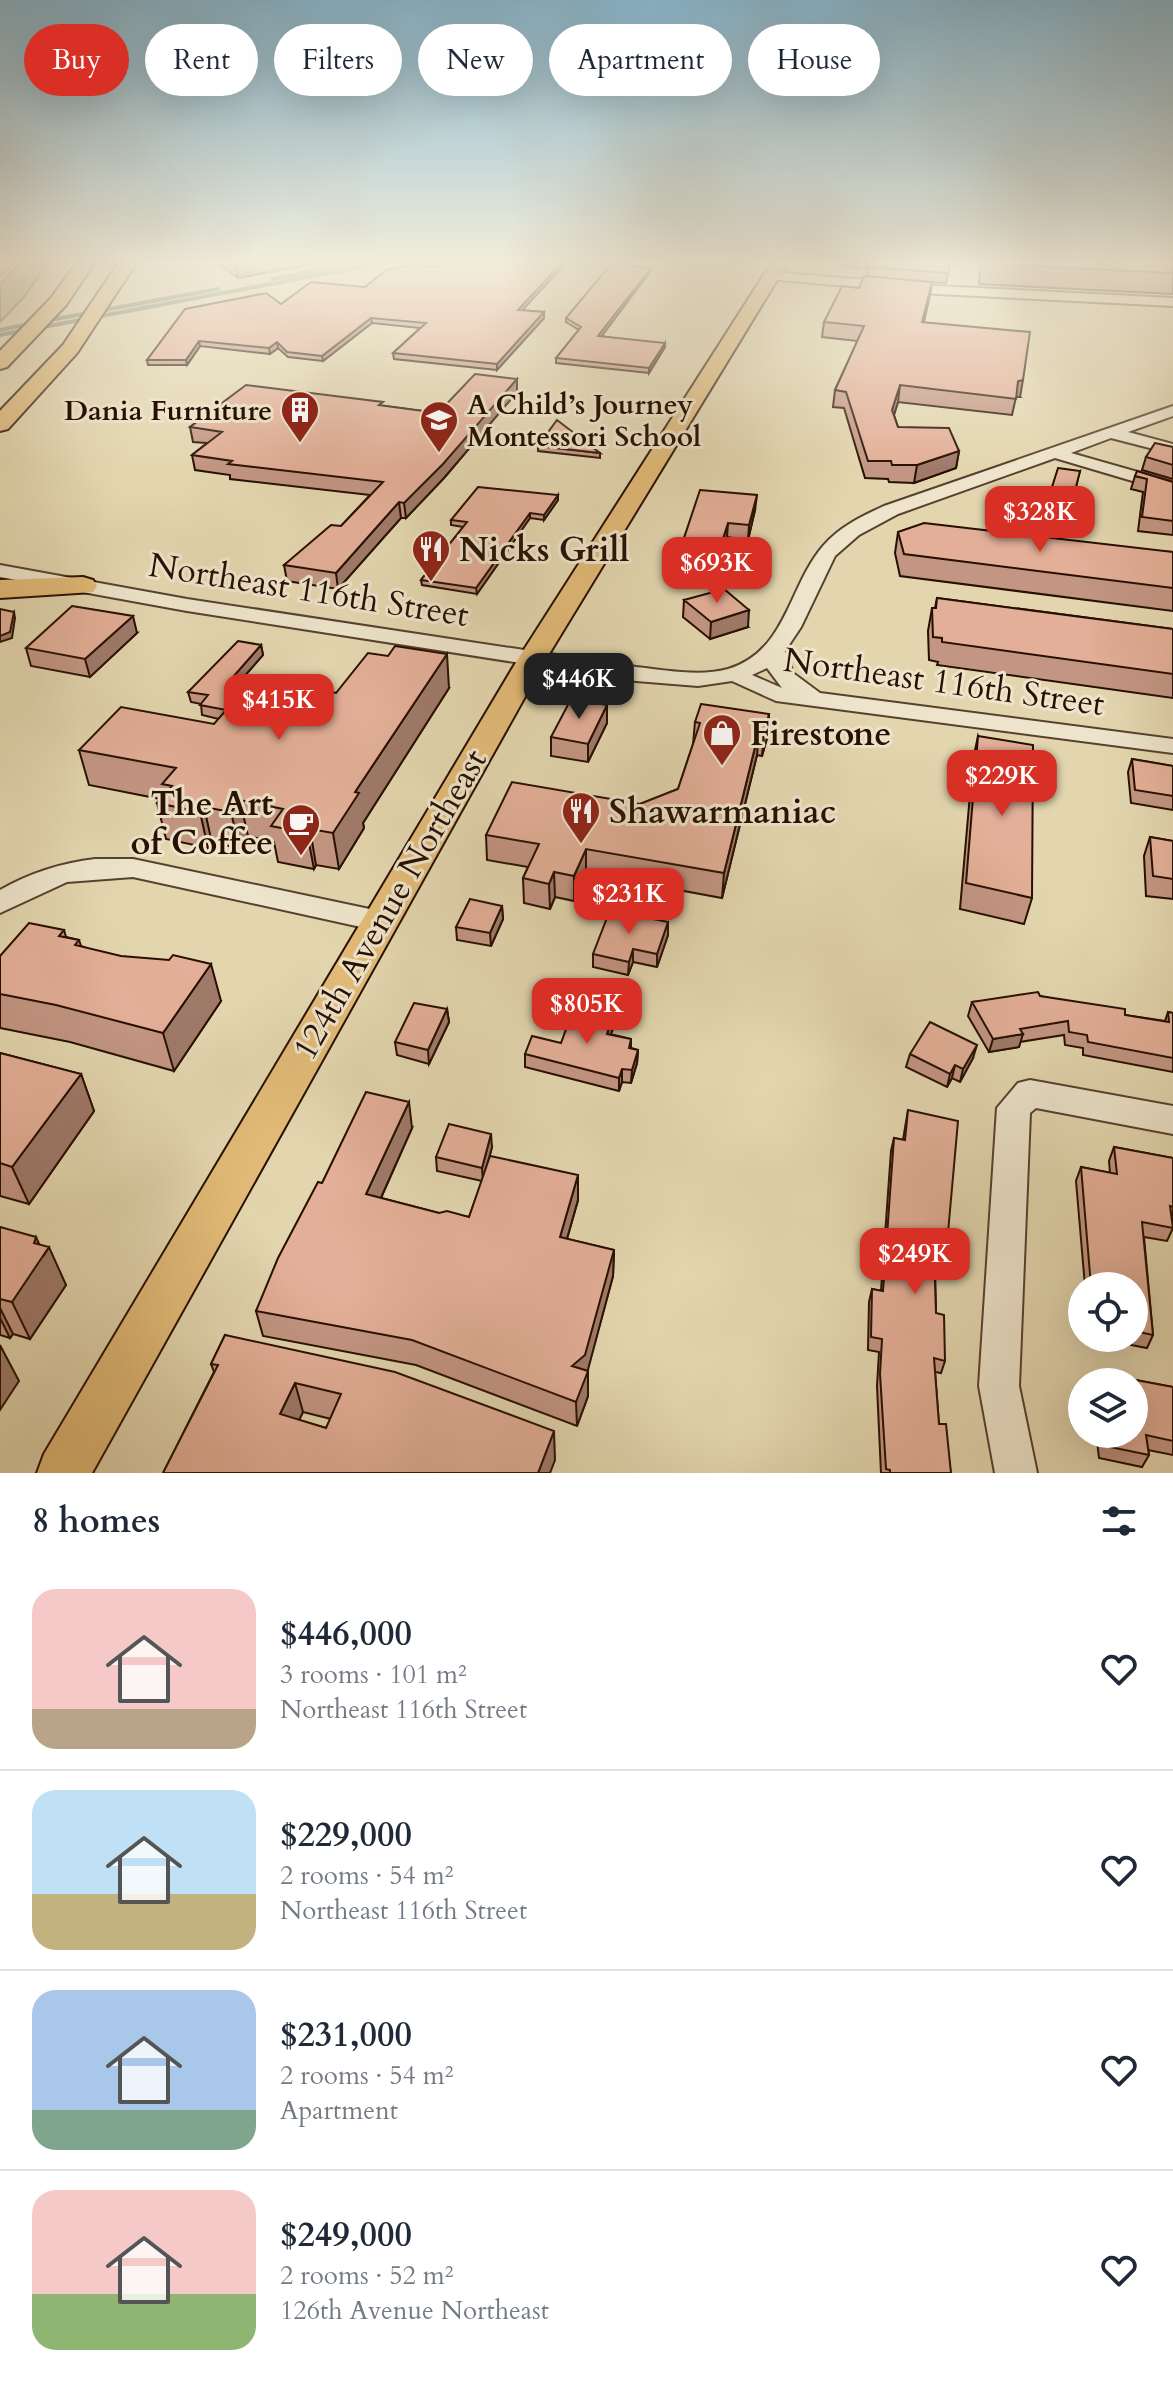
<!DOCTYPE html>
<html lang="en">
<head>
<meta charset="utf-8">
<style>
	body { margin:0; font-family:Cardo,serif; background:#f6f6f7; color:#1f2937; height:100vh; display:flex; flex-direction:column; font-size:30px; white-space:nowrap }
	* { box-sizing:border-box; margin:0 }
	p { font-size:26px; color:#747a83 }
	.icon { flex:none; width:44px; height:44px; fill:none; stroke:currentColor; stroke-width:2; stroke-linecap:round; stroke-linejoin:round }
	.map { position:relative; height:1473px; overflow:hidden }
	.drawer { display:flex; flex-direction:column; background:#fff; flex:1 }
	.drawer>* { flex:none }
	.guide { position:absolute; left:24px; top:24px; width:1126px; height:72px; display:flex; gap:16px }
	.tools { position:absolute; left:1068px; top:1272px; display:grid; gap:16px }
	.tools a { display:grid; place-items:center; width:80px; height:80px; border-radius:50%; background:#fff; box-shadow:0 8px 32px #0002; font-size:40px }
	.price { position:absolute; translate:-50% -68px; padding:0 18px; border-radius:16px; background:#d93025; color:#fff; font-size:26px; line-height:52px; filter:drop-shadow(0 2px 4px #0008) }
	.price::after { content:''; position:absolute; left:50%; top:48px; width:24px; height:18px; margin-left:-12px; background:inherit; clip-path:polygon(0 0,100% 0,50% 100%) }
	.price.selected { background:#222; color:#fff }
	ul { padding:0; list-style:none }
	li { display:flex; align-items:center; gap:24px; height:200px; padding:0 32px }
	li+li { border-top:2px solid #e0e1e3 }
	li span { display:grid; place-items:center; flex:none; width:224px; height:160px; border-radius:24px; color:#555 }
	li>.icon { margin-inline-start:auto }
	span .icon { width:96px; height:96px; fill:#fffc; stroke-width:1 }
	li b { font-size:34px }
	h2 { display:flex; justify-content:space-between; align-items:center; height:96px; padding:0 32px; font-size:34px }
	.tag { padding:0 28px; border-radius:36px; background:#fff; box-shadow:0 8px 32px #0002; font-size:28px; line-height:72px }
	.tag.selected { background:#d93025; color:#fff }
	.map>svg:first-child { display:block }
	.green { fill:#b6bd89; stroke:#6e6646; stroke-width:2 }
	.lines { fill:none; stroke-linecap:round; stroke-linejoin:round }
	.stream { stroke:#6a7665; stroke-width:4 }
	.minor-casing { stroke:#56412d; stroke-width:4 }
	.major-casing { stroke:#270f02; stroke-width:4 }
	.highway-casing { stroke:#270f02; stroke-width:4 }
	.minor { fill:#ede4cb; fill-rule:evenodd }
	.major { fill:#e2bb78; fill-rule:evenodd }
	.highway { fill:#e2bb78; fill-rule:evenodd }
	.wall { fill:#c39683; stroke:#270f02; stroke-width:2; fill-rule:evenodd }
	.shaded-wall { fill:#9f7a6a; stroke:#270f02; stroke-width:2 }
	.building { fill:#e3af98; stroke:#270f02; stroke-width:2; fill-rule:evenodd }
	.labels { text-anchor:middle; stroke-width:6; stroke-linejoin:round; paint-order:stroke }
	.far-poi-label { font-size:28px; font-weight:bold; fill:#270f02; stroke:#ede4cb; text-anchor:start }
	.poi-label { font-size:34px; font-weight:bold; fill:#270f02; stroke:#ede4cb; text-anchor:start }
	.street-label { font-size:34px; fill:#270f02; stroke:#ede4cb }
</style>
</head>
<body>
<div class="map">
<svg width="1173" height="1473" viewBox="0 0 1173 1473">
	<rect width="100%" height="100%" fill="#e3d6af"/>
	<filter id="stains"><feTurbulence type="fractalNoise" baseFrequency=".0025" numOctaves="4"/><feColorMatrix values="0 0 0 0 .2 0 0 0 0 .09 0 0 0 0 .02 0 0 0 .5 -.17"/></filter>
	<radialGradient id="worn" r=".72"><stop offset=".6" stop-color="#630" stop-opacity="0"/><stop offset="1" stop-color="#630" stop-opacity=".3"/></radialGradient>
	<path class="green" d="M21 262H48L24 297 0 322V284Z"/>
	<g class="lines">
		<path class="stream" d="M273 279 361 262
			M45 321 218 289
			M38 328 387 262
			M0 330 33 323
			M0 335 25 330"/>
		<defs>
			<path id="minor" d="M0 262H13L0 274Z
				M772 272 937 286 1173 298V306L937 294 768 279 766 276Z
				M1173 406V416L1128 432 1173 444V454L1111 438 1071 453 1173 482V493L1055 458 898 514 859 535 835 556 801 627 785 651 793 673 820 693 1173 739V753L776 701 732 681 698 686 636 681 187 611 0 577V565L187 599 636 667C665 670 700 677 728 669 787 651 788 587 823 546 839 527 862 516 884 506ZM767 668 782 688 752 675Z
				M95 859H133L379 911 389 914 393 921 389 928 379 931 133 877 67 882 0 913V890C30 873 61 863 95 859Z
				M1030 1080 1173 1106V1134L1036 1108 1030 1113 1019 1386 1037 1473H995L979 1386 997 1108 1018 1083Z"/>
			<path id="major" d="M772 262H788L546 659 92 1473H37L44 1454 518 659Z"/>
			<path id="highway" d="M77 262H95L66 305 7 367 0 369V351L52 297Z
				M119 262H137L77 353 8 429 0 431V411L63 345Z
				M83 577 93 580 97 586 93 592 0 598V580Z"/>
		</defs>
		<use href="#minor" class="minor-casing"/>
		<use href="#major" class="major-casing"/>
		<use href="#highway" class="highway-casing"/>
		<use href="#minor" class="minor"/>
		<use href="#major" class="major"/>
		<use href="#highway" class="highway"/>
	</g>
	<path class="wall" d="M216 262H320L238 278Z
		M845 262H950L946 283 932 282 924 322 1020 397H1016L1012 415 898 402 894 415 898 427 959 451 956 468 914 483 889 482 888 479 865 478 844 408 833 407 835 390 858 341 822 337 824 322 859 288 867 276 868 269 846 267Z
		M981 262H1173V294L979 284Z
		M651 268 650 272 601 336 665 347 649 373 556 363V358L579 330 566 322V318Z
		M281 304 522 310 544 312V318L497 370 394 359 393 353 420 328 372 323 323 361 288 357 278 348 270 354 200 346 187 365H148L147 360Z
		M517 392 444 478 406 518H401L338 589 287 581 284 565 341 526 370 495 230 479V475L195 470 192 455 207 443 193 442 190 427 384 406 438 413Z
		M538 446 600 453V458L538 451Z
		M1173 447V479L1142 470 1146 457Z
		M1080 471 1072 501 1049 497 1052 487Z
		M1135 476 1173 482V535L1138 531 1143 492 1131 489Z
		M558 495V500L544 520 530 518 477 594 422 585 421 580 463 527 451 525V520Z
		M755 510 748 540 727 537 721 557 683 553 684 538Z
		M898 532 1173 552V611L900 576 895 553Z
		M937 598 1173 629V698L937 665 938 662 929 660 928 631 932 608H935Z
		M684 600 748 627 710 639 683 617Z
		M137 633 90 677 31 666 26 648Z
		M261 645 263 655 242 679 336 693 449 688 363 823 364 828 339 869 316 865 314 869 278 862 274 842 248 836 239 848 212 843 208 848 166 839 157 803 160 799 89 785 79 750 214 724 219 719 202 715 201 704 191 702 188 692Z
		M607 705V723L588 762 551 756V737Z
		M769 714 767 738 762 756 757 755 722 898 586 873 574 901 555 897 550 909 524 903 523 878 528 867 487 860 486 835 640 804 678 789 693 744 695 722Z
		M978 736 1032 898 1024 924 960 909 973 760Z
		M1132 759 1173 766V810L1131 803 1128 772Z
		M1150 837 1173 841V899L1146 896 1144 856Z
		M502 906 503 919 491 946 457 940 456 927Z
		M668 922V935L657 967 633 962 628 975 593 967V954Z
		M64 930 66 937 79 940 81 946 221 1001 174 1071 70 1042 0 1028V956Z
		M1040 996 1125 1015 1165 1021 1168 1012 1173 1013V1072L1083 1055V1048L1065 1045 1064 1035 1020 1042 1019 1047 989 1052 968 1016 972 1002Z
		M447 1009 449 1022 429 1064 397 1055 395 1042Z
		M612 1031 610 1034 631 1039V1048L638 1050 637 1063 631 1083 622 1082 619 1091 525 1067V1054L561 1043Z
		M0 1053 81 1074 94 1111 29 1204 0 1196Z
		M910 1054 973 1058 960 1082 952 1078 947 1087 906 1067Z
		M908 1110 946 1255 942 1268 935 1266 936 1313 945 1361 941 1373 935 1372 939 1424 951 1473H881L877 1386 879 1352 868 1350 869 1302 872 1289 881 1291 891 1151 894 1138 903 1140Z
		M412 1128 381 1198 439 1213 469 1217 482 1181 437 1171 436 1157 492 1147 487 1166 578 1200 567 1239 614 1250 613 1276 587 1371 588 1396 577 1426 416 1365 263 1336 256 1311 322 1183Z
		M1114 1147 1173 1158V1228L1167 1241 1144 1237 1153 1335 1147 1348 1095 1338H1134V1286H1085L1076 1181 1081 1167 1110 1173 1109 1161Z
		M0 1227 39 1244 66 1285 30 1339 13 1334 10 1338 0 1335Z
		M225 1335 555 1460 163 1473 214 1372 211 1364ZM303 1412 331 1419 326 1428 299 1420Z
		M1093 1372 1173 1387V1455L1148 1450 1149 1455 1142 1467 1099 1458 1097 1441 1092 1440V1434H1134V1382H1088Z"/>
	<path class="shaded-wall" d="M235 262H320L238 278Z
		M563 262H567L518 315V310Z
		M651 268 650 272 598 341V336Z
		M932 282 930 296 920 337 922 322Z
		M544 312V318L497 370V364Z
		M371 318 372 323 323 361 322 356Z
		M199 341 200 346 187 365 186 360Z
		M277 342 278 348 270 354 269 348Z
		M665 343V347L649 373V368Z
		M517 379V392L444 478 406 518 404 503Z
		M1023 380 1020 397H1015L1018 381Z
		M900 385 898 402 890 427 892 410Z
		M959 451 956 468 914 483 917 465Z
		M558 495V500L544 520V515Z
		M757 495 755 510 748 540 749 525Z
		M399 502 401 518 338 589 336 573Z
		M530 513V518L477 594 476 588Z
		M728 523 727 537 721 557 722 542Z
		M749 610 748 627 710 639 711 622Z
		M14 612 15 618 12 638 0 642V636Z
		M133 616 137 633 90 677 85 659Z
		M261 645 263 655 234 688 232 678Z
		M447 654 449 688 363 823 364 828 339 869 333 833 355 792Z
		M607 705V723L588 762V744Z
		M769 714 767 738 762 756 764 732Z
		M759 731 757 755 722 898 724 873Z
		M240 800 248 836 239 848 231 812Z
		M204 807 212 843 208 848 200 812Z
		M310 829 316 865 314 869 307 833Z
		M586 849V873L574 901V876Z
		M554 872 555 897 550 909 549 884Z
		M502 906 503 919 491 946 490 933Z
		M668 922V935L657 967V954Z
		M633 949V962L628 975 629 962Z
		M211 964 221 1001 174 1071 163 1033Z
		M447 1009 449 1022 429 1064 428 1050Z
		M612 1018V1031L607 1047V1034Z
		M1023 1034 1019 1047 989 1052 993 1039Z
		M977 1045 973 1058 960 1082 963 1069Z
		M638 1050 637 1063 631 1083 632 1070Z
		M955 1065 952 1078 947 1087 950 1074Z
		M622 1069V1082L619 1091V1078Z
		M81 1074 94 1111 29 1204 12 1167Z
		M409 1102 412 1128 371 1220 366 1194Z
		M491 1134 492 1147 483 1181 482 1168Z
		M578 1175V1200L560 1263V1237Z
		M36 1237 44 1255 49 1247 66 1285 30 1339 12 1302Z
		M614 1250 613 1276 586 1377 588 1371V1396L577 1426 576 1402 572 1366Z
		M0 1308 13 1334 10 1338 0 1318Z
		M0 1345 19 1381 0 1410Z
		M295 1383 303 1412 288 1443 280 1414Z
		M554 1431 555 1460 550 1473H538Z"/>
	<path class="building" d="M444 262H563L518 310 544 312 497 364 393 353 426 323 371 318 322 356 287 352 277 342 269 348 199 341 186 360H147L185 309 266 293 281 304 311 282 365 287 386 270 414 265 438 267Z
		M870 262H950L948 273 868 267Z
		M983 262H1173V273L983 264Z
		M611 264 651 268 598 336 665 343 649 368 556 358 581 327 566 318Z
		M864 276 932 282 922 322 1030 332 1023 380 1018 381 1016 399 900 385 892 410 898 427 949 428 959 451 917 465H892L891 461H868L846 392 835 390 864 326 824 322 842 286 859 288Z
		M475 374 517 379 443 464 404 503 399 502 336 573 284 565 331 525 341 526 383 482 228 464 232 461 192 455 222 432 190 427 246 385 383 402 379 405 438 413Z
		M557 420 600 453 538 446Z
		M1155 443 1173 447V465L1146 457Z
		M1058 468 1080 471 1075 491 1052 487Z
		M1137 471 1173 482V521L1142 517 1147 479 1135 476Z
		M478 487 558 495 544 515 530 513 476 588 421 580 467 522 451 520Z
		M700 490 757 495 749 525 728 523 722 542 684 538Z
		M924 523 1173 552V588L904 554 898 532Z
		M724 589 749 610 711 622 684 600Z
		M937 598 1173 629V674L942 642V638L933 637 932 608H936Z
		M72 606 133 616 85 659 26 648Z
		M0 609 14 612 10 632 0 636Z
		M238 641 261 645 232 678 251 681 226 710 200 705 208 695 188 692Z
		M395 646 447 654 355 792 359 793 333 833 310 829 307 833 271 826 283 809 240 800 231 812 204 807 200 812 157 803 172 786 162 784 176 768 79 750 121 707 214 724 254 678 336 693 368 653 388 656Z
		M571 699 607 705 588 744 551 737Z
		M701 704 769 714 764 732 759 731 724 873 586 849 574 876 554 872 549 884 523 878 539 844 486 835 512 782 640 804 678 789 700 723 695 722Z
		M978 736 1033 745 1032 898 966 883Z
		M1132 759 1173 766V796L1135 790Z
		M1150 837 1173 841V879L1153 876Z
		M470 899 502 906 490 933 456 927Z
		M610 910 668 922 657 954 633 949 629 962 593 954Z
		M29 923 64 930 59 936 79 940 75 945 121 956 169 960 173 955 211 964 163 1033 56 1005 0 994V956Z
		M1038 992 1040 996 1125 1009V1015L1169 1022 1168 1012 1173 1013V1058L1088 1042 1087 1035 1069 1032 1068 1021 1020 1029 1023 1034 993 1039 972 1002Z
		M414 1003 447 1009 428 1050 395 1042Z
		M573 1010 612 1018 607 1034 631 1039 629 1048 638 1050 632 1070 622 1069 619 1078 525 1054 532 1036 561 1043Z
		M930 1022 977 1045 963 1069 955 1065 950 1074 910 1054Z
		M0 1053 81 1074 12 1167 0 1163Z
		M366 1092 409 1102 366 1194 439 1213 447 1211 469 1217 490 1156 578 1175 560 1237 614 1250 585 1355 572 1366 588 1371 576 1402 412 1340 256 1311 278 1258 318 1182 322 1183Z
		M908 1110 958 1121 946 1255 934 1252 936 1313 944 1315 945 1361 934 1358 939 1424H946L951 1473H890V1470L886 1469 880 1374 882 1339 871 1337 872 1289 883 1291 894 1138 905 1140Z
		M449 1124 491 1134 482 1168 436 1157Z
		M1114 1147 1173 1158V1207L1170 1206 1173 1228 1142 1222 1153 1335 1134 1331V1286H1091L1081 1167 1117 1174Z
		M0 1227 36 1237 34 1243 49 1247 12 1302 0 1299Z
		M225 1335 395 1372 554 1431 538 1473H163L218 1365 211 1364ZM295 1383 341 1394 326 1428 280 1414Z
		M1093 1372 1173 1387V1441L1146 1435 1149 1455 1105 1446 1104 1434H1134V1382H1094Z"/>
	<linearGradient id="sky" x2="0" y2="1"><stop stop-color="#87b6ce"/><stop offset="0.56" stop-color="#f2eddb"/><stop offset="1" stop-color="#f2eddb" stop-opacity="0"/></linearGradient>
	<rect width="1173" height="468" fill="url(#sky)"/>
	<defs>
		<symbol id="building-pin" viewBox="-11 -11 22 30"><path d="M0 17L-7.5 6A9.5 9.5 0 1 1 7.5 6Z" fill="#8f2418" stroke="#ede4cb"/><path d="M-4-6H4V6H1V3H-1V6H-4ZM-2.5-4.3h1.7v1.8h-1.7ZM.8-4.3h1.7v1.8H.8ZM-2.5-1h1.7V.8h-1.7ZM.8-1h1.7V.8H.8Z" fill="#fff"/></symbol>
		<symbol id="school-pin" viewBox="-11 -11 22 30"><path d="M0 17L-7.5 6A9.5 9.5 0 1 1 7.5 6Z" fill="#8f2418" stroke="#ede4cb"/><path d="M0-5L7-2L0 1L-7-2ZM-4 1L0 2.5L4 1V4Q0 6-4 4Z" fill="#fff"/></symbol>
		<symbol id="restaurant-pin" viewBox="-11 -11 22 30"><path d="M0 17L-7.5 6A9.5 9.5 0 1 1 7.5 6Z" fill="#8f2418" stroke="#ede4cb"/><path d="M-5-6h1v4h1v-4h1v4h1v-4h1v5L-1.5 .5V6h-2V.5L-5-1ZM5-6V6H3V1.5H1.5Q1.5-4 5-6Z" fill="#fff"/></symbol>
		<symbol id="shop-pin" viewBox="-11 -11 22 30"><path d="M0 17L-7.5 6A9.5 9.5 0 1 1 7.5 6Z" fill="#8f2418" stroke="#ede4cb"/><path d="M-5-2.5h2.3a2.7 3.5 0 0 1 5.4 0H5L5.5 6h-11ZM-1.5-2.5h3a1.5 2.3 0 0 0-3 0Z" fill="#fff"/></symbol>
		<symbol id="cafe-pin" viewBox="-11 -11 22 30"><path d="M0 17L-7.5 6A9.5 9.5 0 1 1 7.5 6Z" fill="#8f2418" stroke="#ede4cb"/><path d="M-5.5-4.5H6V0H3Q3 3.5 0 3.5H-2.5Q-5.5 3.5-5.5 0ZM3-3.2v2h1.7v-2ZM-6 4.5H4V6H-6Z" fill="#fff"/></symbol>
	</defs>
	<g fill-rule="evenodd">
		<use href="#building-pin" x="278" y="388" width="44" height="60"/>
		<use href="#school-pin" x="417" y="398" width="44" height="60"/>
		<use href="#restaurant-pin" x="409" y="527" width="44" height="60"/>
		<use href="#shop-pin" x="700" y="711" width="44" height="60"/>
		<use href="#restaurant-pin" x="559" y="789" width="44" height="60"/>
		<use href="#cafe-pin" x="279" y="801" width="44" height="60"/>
	</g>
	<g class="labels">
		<g class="far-poi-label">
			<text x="467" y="414">A Child’s Journey<tspan x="467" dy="32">Montessori School</tspan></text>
			<text x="272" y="420" text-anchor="end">Dania Furniture</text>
		</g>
		<g class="poi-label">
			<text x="459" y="561">Nicks Grill</text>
			<text x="750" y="745">Firestone</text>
			<text x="273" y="815" text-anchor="end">The Art<tspan x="273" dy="39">of Coffee</tspan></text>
			<text x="609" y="823">Shawarmaniac</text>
		</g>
		<g class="street-label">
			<text transform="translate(309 589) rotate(9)" y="12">Northeast 116th Street</text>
			<text transform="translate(944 681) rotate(8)" y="12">Northeast 116th Street</text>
			<text transform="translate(389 904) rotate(-60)" y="12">124th Avenue Northeast</text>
		</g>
	</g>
	<rect width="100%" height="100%" filter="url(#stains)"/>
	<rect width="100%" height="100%" fill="url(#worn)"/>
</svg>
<div class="tools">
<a><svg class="icon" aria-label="locate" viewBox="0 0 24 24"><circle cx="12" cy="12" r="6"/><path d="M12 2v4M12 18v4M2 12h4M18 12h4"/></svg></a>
<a><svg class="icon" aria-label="layers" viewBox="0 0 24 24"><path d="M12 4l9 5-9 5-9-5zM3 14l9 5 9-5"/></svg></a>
</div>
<b class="price" style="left:1040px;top:554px">$328K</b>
<b class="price" style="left:717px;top:605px">$693K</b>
<b class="price selected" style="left:579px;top:721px">$446K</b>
<b class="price" style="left:279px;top:742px">$415K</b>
<b class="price" style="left:1002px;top:818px">$229K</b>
<b class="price" style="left:629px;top:936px">$231K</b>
<b class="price" style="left:587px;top:1046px">$805K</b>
<b class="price" style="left:915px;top:1296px">$249K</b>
<div class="guide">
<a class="tag selected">Buy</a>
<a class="tag">Rent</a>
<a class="tag">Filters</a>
<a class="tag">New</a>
<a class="tag">Apartment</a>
<a class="tag">House</a>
</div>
</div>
<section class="drawer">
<h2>8 homes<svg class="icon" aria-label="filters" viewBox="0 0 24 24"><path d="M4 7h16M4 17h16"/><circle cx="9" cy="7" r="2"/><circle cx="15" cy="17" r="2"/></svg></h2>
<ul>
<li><span style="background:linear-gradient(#f6c9c9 75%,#b9a48a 0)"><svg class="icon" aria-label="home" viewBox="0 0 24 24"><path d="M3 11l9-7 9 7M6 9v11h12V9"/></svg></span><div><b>$446,000</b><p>3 rooms · 101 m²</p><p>Northeast 116th Street</p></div><svg class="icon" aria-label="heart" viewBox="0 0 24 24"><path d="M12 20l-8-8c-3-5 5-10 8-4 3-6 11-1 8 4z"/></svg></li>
<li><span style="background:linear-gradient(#bfe0f5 65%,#c2b280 0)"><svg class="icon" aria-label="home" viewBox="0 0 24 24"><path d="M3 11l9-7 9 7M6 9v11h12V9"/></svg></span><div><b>$229,000</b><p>2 rooms · 54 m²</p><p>Northeast 116th Street</p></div><svg class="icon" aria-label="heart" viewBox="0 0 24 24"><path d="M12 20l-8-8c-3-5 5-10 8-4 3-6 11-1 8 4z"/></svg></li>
<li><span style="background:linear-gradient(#a9c7e8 75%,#7fa58c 0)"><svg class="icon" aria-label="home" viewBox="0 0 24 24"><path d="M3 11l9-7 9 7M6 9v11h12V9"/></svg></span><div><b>$231,000</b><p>2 rooms · 54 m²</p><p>Apartment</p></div><svg class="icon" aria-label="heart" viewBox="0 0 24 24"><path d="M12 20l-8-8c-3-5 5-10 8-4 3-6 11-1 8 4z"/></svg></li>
<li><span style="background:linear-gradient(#f6c9c9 65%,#8fb573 0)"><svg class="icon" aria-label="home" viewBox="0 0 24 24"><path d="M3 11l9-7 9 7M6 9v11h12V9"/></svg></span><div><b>$249,000</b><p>2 rooms · 52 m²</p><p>126th Avenue Northeast</p></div><svg class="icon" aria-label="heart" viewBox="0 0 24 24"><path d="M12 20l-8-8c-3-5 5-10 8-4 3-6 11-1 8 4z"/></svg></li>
</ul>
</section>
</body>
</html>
